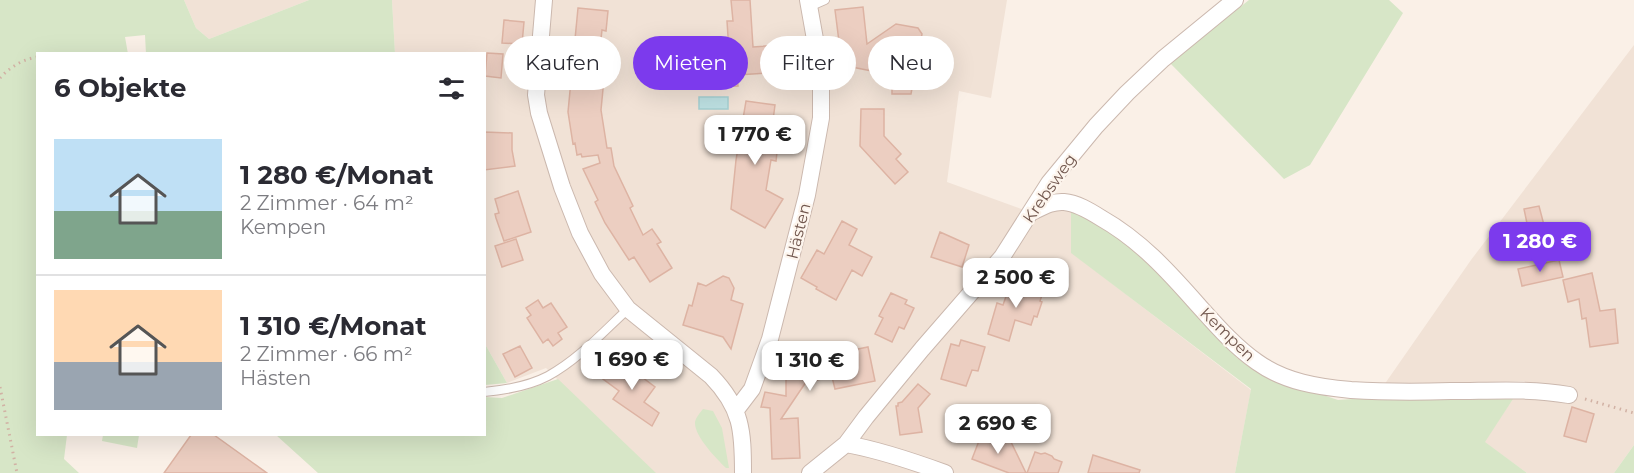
<!DOCTYPE html>
<html lang="de">
<head>
<meta charset="utf-8">
<style>
	body { margin:0; font-family:Montserrat,sans-serif; background:#f7f7f7; color:#2b2b33; height:100vh; display:flex; flex-direction:column; font-size:22px; white-space:nowrap }
	* { box-sizing:border-box; margin:0 }
	p { font-size:20px; color:#7c7c81 }
	.icon { flex:none; width:33px; height:33px; fill:none; stroke:currentColor; stroke-width:2; stroke-linecap:round; stroke-linejoin:round }
	.map { position:relative; flex:1; overflow:hidden }
	.side { position:absolute; left:36px; top:52px; width:450px; height:384px; display:flex; flex-direction:column; background:#fff; border-radius:0px; box-shadow:0 6px 24px #0002 }
	.side>* { flex:none }
	.hud { position:absolute; left:504px; top:36px; width:570px; height:54px; display:flex; gap:12px }
	.price { position:absolute; translate:-50% -51px; padding:0 14px; border-radius:12px; background:#fff; color:#222; font-size:20px; line-height:39px; filter:drop-shadow(0 2px 3px #0008) }
	.price::after { content:''; position:absolute; left:50%; top:36px; width:18px; height:14px; margin-left:-9px; background:inherit; clip-path:polygon(0 0,100% 0,50% 100%) }
	.price.on { background:#7c3aed; color:#fff }
	ul { padding:0; list-style:none }
	li { display:flex; align-items:center; gap:18px; height:150px; padding:0 18px }
	li+li { border-top:2px solid #e1e1e2 }
	li span { display:grid; place-items:center; flex:none; width:168px; height:120px; border-radius:0px; color:#555 }
	li>.icon { margin-inline-start:auto }
	span .icon { width:72px; height:72px; fill:#fffc; stroke-width:1 }
	li b { font-size:26px }
	h2 { display:flex; justify-content:space-between; align-items:center; height:72px; padding:0 18px; font-size:26px }
	.tag { padding:0 21px; border-radius:27px; background:#fff; box-shadow:0 6px 24px #0002; font-size:21px; line-height:54px }
	.tag.on { background:#7c3aed; color:#fff }
	.map>svg:first-child { display:block }
	.residential { fill:#f1e2d6 }
	.green { fill:#d7e6c7 }
	.water { fill:#bde0e2; stroke:#a5d0d2; stroke-width:1.5 }
	.building { fill:#eccec1; stroke:#ddb3a3; stroke-width:1.5 }
	.lines { fill:none; stroke-linecap:round; stroke-linejoin:round }
	.lane-casing { stroke:#cbb8ae; stroke-width:10 }
	.street-casing { stroke:#cbb8ae; stroke-width:18 }
	.path { stroke:#d1b1a4; stroke-width:3; stroke-dasharray:1.5 4.5; stroke-linecap:butt }
	.lane { stroke:#fff; stroke-width:8 }
	.street { stroke:#fff; stroke-width:16 }
	.labels { text-anchor:middle; stroke-width:4.5; stroke-linejoin:round; paint-order:stroke }
	.street-label { font-size:16px; fill:#71574e; stroke:#fdf5ed }
</style>
</head>
<body>
<div class="map">
<svg width="1634" height="473" viewBox="0 0 1634 473">
	<rect width="100%" height="100%" fill="#faf0e7"/>
	<path class="residential" d="M184 0H309L209 39 196 28Z
		M392 0H1007L991 98 959 91 947 182 1024 210 1038 191 1071 211 1072 253 1251 390 1235 473H652L546 368 507 383 485 344 484 54H395Z
		M1634 45V445L1614 473H1527L1484 442 1525 381 1384 385 1471 260Z"/>
	<path class="green" d="M0 0H184L196 28 209 39 309 0H392L395 54H146L145 35 125 37 128 54H38V435H67L64 459 79 473H0Z
		M1249 0H1389L1403 13 1310 165 1284 179 1170 63Z
		M1071 211 1103 227 1138 249 1178 289 1237 358 1272 378 1338 400 1395 396H1515L1485 442 1527 473H1235L1251 389 1071 253Z
		M485 344 507 383 485 385Z
		M558 379 656 473H318L276 435H484L485 397 502 398Z
		M703 409 713 411 722 428 729 468H726C717 459 694 436 695 422 696 417 700 413 703 409Z
		M103 435H139L137 448 102 441Z
		M1634 445V473H1614Z"/>
	<path class="water" d="M699 97H728V109H699Z"/>
	<path class="building" d="M731 0H750L753 47 794 44 796 71 737 75 738 86 713 87 712 68 719 67 718 52 729 51 727 21H733Z
		M863 7 867 44 896 24 918 28 922 34 911 94H892V75L842 65 835 10Z
		M578 8 608 11 606 31 602 30 599 57 606 58 601 110 607 148H611L614 166 633 206 630 208 643 235 652 229 661 242 657 244 672 268 650 282 634 257 629 260 605 223 595 202 598 200 583 169 600 163 598 155 582 157 581 154 577 155 575 143 573 144 568 112Z
		M504 20 524 22 522 44 502 43Z
		M487 53 503 54 501 78 485 76Z
		M746 101 775 105 770 143 778 144 776 161 771 160 766 190 783 199 765 228 731 209 736 160Z
		M861 109H884V136L901 154 896 159 908 172 895 184 860 146Z
		M484 132 512 133V150L515 166 484 170Z
		M518 191 531 232 504 241 496 218 495 214 499 213 495 199Z
		M1539 206 1545 229 1529 233 1524 209Z
		M842 221 857 229 849 245 872 257 862 276 852 270 836 300 816 289 817 287 801 278 817 250 824 254Z
		M940 232 969 245 962 267 931 257Z
		M516 239 523 260 502 267 495 246Z
		M1559 260 1563 277 1522 286 1518 269Z
		M1592 273 1600 311 1615 309 1618 343 1590 347 1586 318 1582 319 1579 299 1568 302 1563 280Z
		M723 276 729 278 734 288 731 300 743 304 731 349 723 337 683 325 689 305 692 306 698 283 706 286Z
		M1012 279 1044 289 1040 301 1042 302 1037 317 1034 316 1031 325 1015 320 1009 341 988 334 997 303 1003 305Z
		M891 293 907 300 905 304 914 308 904 329 899 327 892 342 875 334 883 318 879 316Z
		M538 300 543 308 551 303 567 327 558 333 562 339 553 346 548 339 543 343 527 318 531 315 526 308Z
		M961 340 985 347 978 371 972 370 966 386 941 379 951 344 959 346Z
		M786 344 806 345V348H808L807 367 844 360 843 352 868 347 875 381 835 389 832 377 806 382 781 419 798 418 800 458 772 459 770 408 761 407 765 392 786 396Z
		M520 346 532 368 515 377 503 354Z
		M618 359 655 387 644 402 659 413 652 426 613 399 619 391 603 379Z
		M918 384 930 394 918 408 922 432 900 435 896 406H898V403L902 402Z
		M1572 407 1594 414 1586 442 1564 436Z
		M982 433 1002 441 1005 439 1011 442 1026 473H1009L972 459Z
		M191 435H214L267 473H164Z
		M1035 452 1041 454 1045 453 1052 456 1054 459 1062 462 1058 473H1027Z
		M1093 455 1140 470 1139 473H1088Z"/>
	<g class="lines">
		<defs>
			<path id="lane" d="M809 7 825 0
				M484 392C506 390 529 386 548 376 579 359 603 332 628 309"/>
			<path id="street" d="M544 0 536 95 539 113 562 187 580 233 602 274 628 309 711 376C742 408 743 431 743 473
				M1030 213C1041 208 1051 201 1064 202 1077 203 1090 211 1101 218 1140 240 1169 272 1198 305 1216 325 1235 347 1257 362 1285 382 1318 387 1351 390 1384 392 1418 392 1451 391 1491 391 1529 388 1569 395
				M736 410 752 389 770 339 807 195 821 118V73L808 0
				M846 444C880 450 912 461 945 473
				M810 473 846 444 866 417 922 349 1002 257 1049 183 1096 126 1127 93 1163 59 1235 0"/>
		</defs>
		<use href="#lane" class="lane-casing"/>
		<use href="#street" class="street-casing"/>
		<path class="path" d="M0 78C10 67 23 59 38 57
			M0 387 17 473
			M1585 399 1634 413"/>
		<use href="#lane" class="lane"/>
		<use href="#street" class="street"/>
	</g>
	<g class="labels">
		<g class="street-label">
			<text transform="translate(1049 188) rotate(-55)" y="6">Krebsweg</text>
			<text transform="translate(798 231) rotate(-76)" y="6">Hästen</text>
			<text transform="translate(1228 334) rotate(44)" y="6">Kempen</text>
		</g>
	</g>
</svg>
<b class="price" style="left:755px;top:166px">1 770 €</b>
<b class="price on" style="left:1540px;top:273px">1 280 €</b>
<b class="price" style="left:1016px;top:309px">2 500 €</b>
<b class="price" style="left:632px;top:391px">1 690 €</b>
<b class="price" style="left:810px;top:392px">1 310 €</b>
<b class="price" style="left:998px;top:455px">2 690 €</b>
<div class="hud">
<a class="tag">Kaufen</a>
<a class="tag on">Mieten</a>
<a class="tag">Filter</a>
<a class="tag">Neu</a>
</div>
<section class="side">
<h2>6 Objekte<svg class="icon" aria-label="filters" viewBox="0 0 24 24"><path d="M4 7h16M4 17h16"/><circle cx="9" cy="7" r="2"/><circle cx="15" cy="17" r="2"/></svg></h2>
<ul>
<li><span style="background:linear-gradient(#bfe0f5 60%,#7fa58c 0)"><svg class="icon" aria-label="home" viewBox="0 0 24 24"><path d="M3 11l9-7 9 7M6 9v11h12V9"/></svg></span><div><b>1 280 €/Monat</b><p>2 Zimmer · 64 m²</p><p>Kempen</p></div></li>
<li><span style="background:linear-gradient(#ffd9b3 60%,#9aa5b1 0)"><svg class="icon" aria-label="home" viewBox="0 0 24 24"><path d="M3 11l9-7 9 7M6 9v11h12V9"/></svg></span><div><b>1 310 €/Monat</b><p>2 Zimmer · 66 m²</p><p>Hästen</p></div></li>
</ul>
</section>
</div>
</body>
</html>
